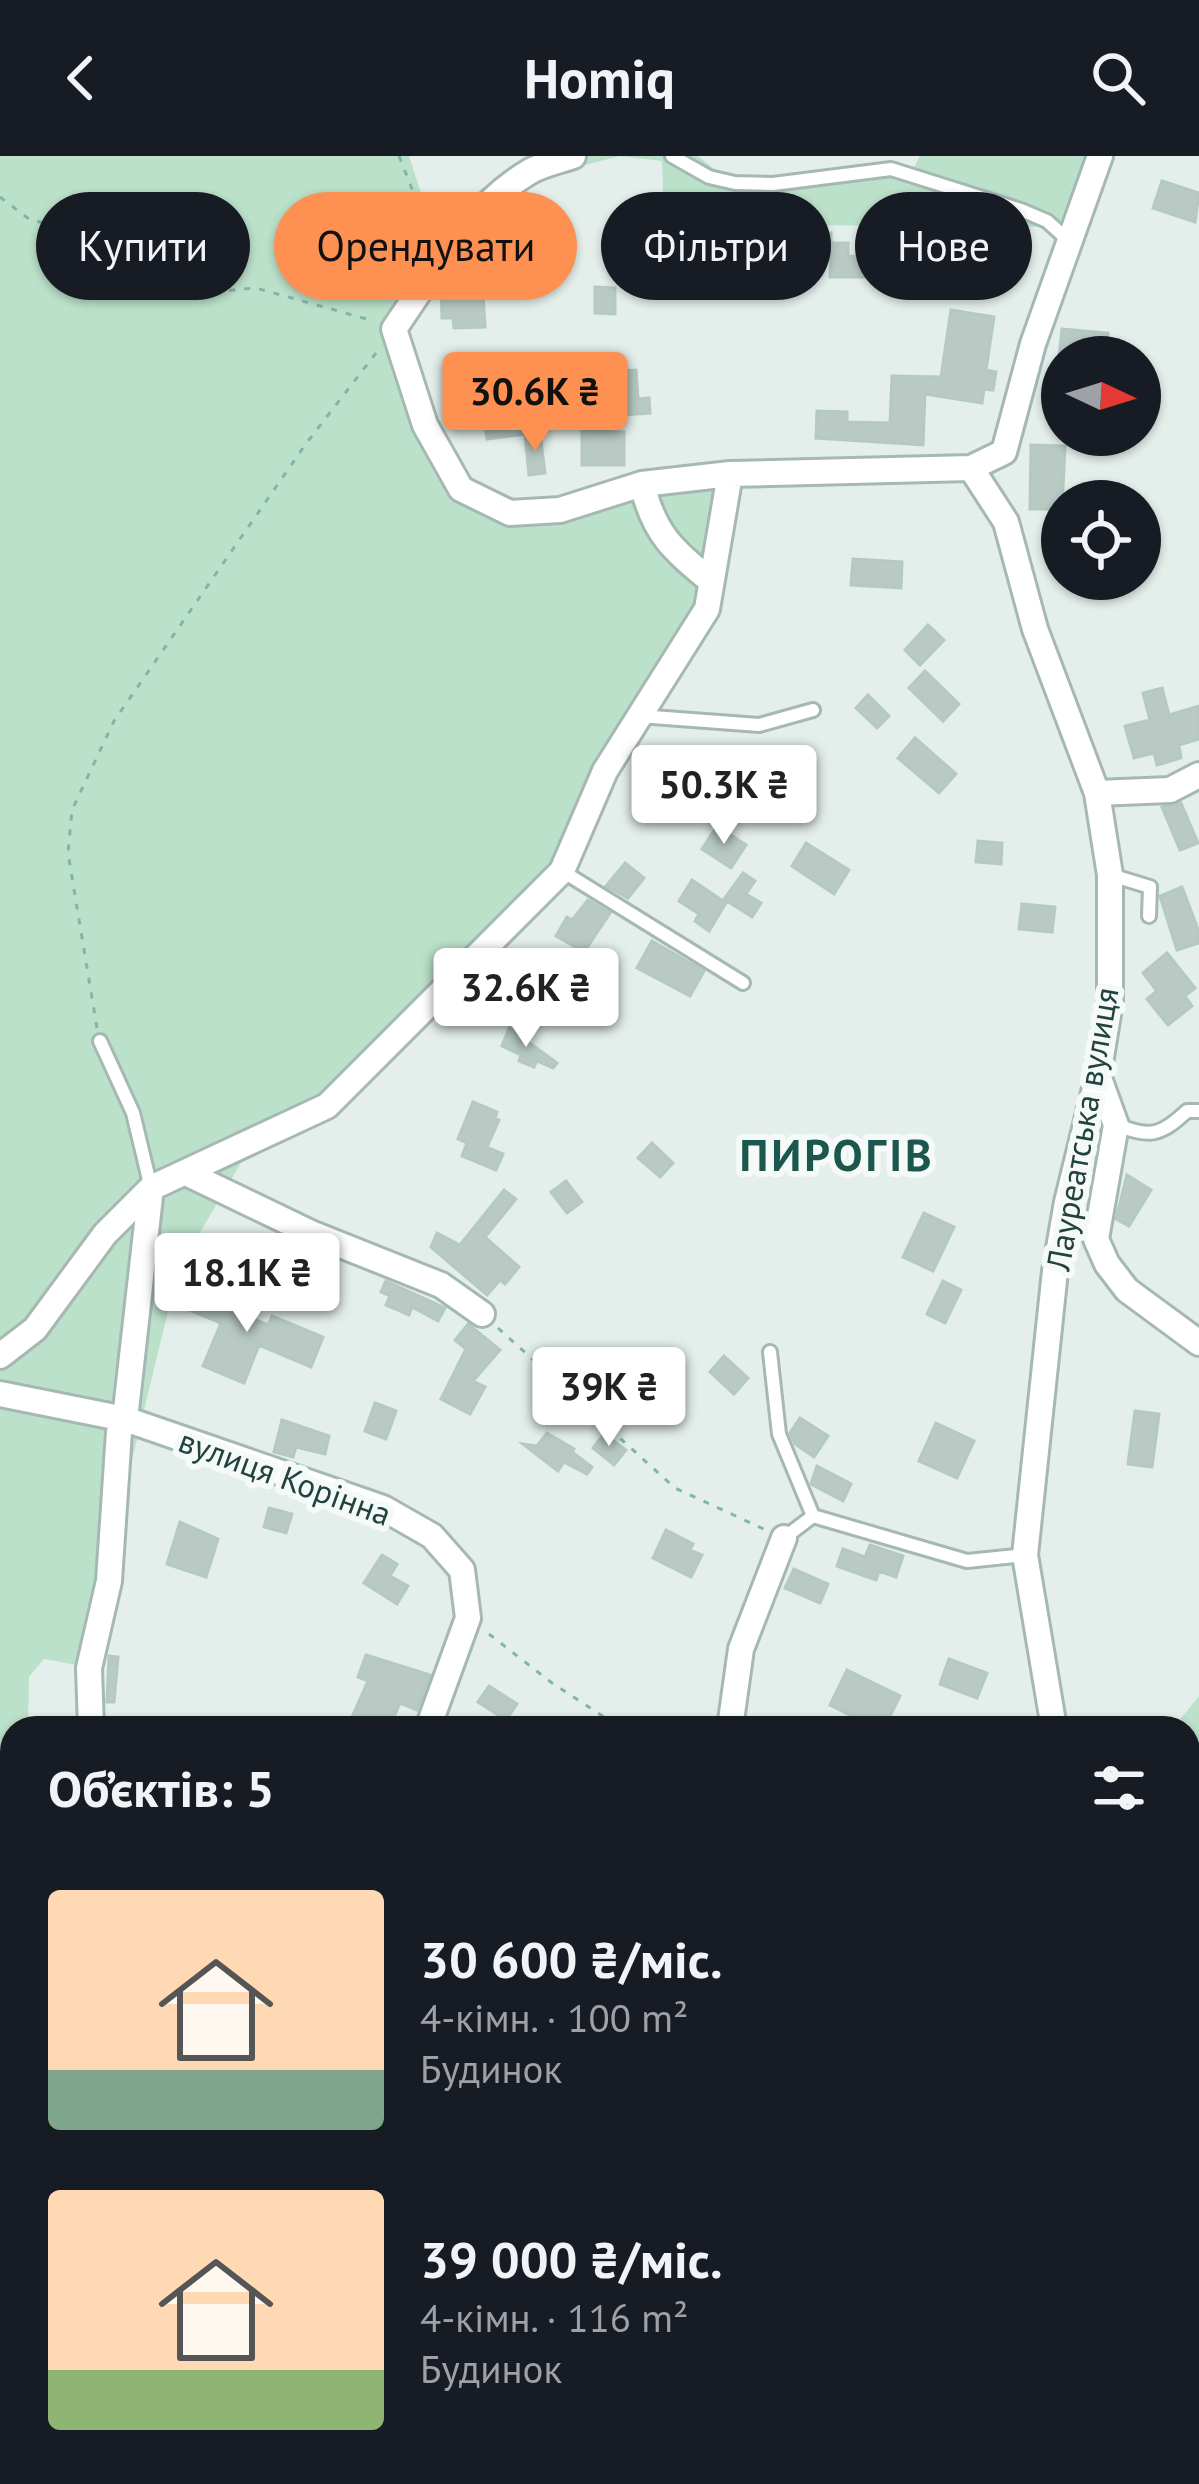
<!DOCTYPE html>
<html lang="uk">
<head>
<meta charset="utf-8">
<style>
	body { margin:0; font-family:"PT Sans",sans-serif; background:#20242c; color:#f1f3f6; height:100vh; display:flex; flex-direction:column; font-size:45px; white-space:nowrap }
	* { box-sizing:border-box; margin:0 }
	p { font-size:39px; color:#9ea1a6 }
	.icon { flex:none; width:66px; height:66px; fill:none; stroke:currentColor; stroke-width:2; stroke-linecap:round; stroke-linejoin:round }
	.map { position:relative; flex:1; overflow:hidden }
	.panel { position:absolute; left:0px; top:1560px; width:1200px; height:768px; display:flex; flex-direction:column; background:#171b24; border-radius:36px 36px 0 0; box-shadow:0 3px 9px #0004 }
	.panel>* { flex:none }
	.guide { position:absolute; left:36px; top:36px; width:1128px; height:108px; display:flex; gap:24px }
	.needle { width:78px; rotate:94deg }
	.tools { position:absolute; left:1041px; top:180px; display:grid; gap:24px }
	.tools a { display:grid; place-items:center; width:120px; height:120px; border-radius:50%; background:#171b24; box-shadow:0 3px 9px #0004; font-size:60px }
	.price { position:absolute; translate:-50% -102px; padding:0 27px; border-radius:12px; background:#fff; color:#222; font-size:39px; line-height:78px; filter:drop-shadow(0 3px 6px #0008) }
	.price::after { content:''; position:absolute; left:50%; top:72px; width:36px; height:27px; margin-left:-18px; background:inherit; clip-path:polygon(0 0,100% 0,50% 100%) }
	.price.active { background:#fe9152; color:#111 }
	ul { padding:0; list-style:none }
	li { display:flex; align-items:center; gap:36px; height:300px; padding:0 48px }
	li span { display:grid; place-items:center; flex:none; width:336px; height:240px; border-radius:12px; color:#555 }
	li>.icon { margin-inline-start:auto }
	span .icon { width:144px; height:144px; fill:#fffc; stroke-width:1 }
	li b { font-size:51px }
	h2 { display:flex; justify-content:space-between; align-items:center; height:144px; padding:0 48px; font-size:51px }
	.tag { padding:0 42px; border-radius:54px; background:#171b24; box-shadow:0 3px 9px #0004; font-size:42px; line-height:108px }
	.tag.active { background:#fe9152; color:#111 }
	header { display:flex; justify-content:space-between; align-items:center; height:156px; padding:0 48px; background:#171b24; font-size:54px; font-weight:700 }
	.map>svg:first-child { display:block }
	.green { fill:#bbe1ca }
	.building { fill:#b9cac5; stroke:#b5c9c3; stroke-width:3 }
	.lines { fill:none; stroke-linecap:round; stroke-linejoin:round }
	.service-casing { stroke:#a6b8b3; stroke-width:18 }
	.minor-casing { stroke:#a6b8b3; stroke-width:30 }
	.path { stroke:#81b5ab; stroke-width:3; stroke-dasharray:6 9; stroke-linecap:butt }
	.service { stroke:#fff; stroke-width:12 }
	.minor { stroke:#fff; stroke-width:24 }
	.labels { text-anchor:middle; stroke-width:12; stroke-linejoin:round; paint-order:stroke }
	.street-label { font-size:33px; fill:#21423d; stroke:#f5faf8 }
	.district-label { font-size:45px; font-weight:bold; letter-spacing:3px; fill:#1b574f; stroke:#f5faf8 }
</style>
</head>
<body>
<header><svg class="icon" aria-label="back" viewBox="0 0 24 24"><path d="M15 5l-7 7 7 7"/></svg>Homiq<svg class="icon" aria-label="search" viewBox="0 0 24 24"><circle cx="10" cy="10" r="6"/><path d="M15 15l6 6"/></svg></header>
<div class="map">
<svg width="1199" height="2328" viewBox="0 0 1199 2328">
	<rect width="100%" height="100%" fill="#e4efeb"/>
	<path class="green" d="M0 0H409L438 89 550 0H698L722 19 751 25 914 11 920 0H1100L1069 85 1040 71 664 68 662 5 620 0 524 25 470 78 394 173 461 333 509 357 730 318 707 453 562 715 327 950 165 1028 242 1005 178 1114 82 1510 44 1503 29 1521 28 1572H12V1805L0 1804Z
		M1199 1540V1757L1188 1755V1572H1173Z
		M1188 1777 1199 1778V1865L1188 1877Z
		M1199 1966V2328H1148L1150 2316H1188V1973Z
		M355 2316H570L571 2328H351Z"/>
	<path class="building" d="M1162 25 1199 37 1195 66 1153 52Z
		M809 77H831V87H848V100L869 101V121H830L831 100H808Z
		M472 115V121H482L485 171 454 172 453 162H442L441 134 448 122H455L454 116Z
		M595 131 615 132V158L595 157Z
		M951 154 994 161 986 214 996 216 993 234 984 233 982 247 925 238 923 289 816 282 817 255 847 256V266L890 267 892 220 941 221Z
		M1062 173 1108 177 1106 201H1059Z
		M636 214 638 243 649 242 650 257 624 259V244L634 243 612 244 610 215Z
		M519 231 526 278 487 283 481 236Z
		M556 239 589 240V267H555Z
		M582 275 624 276V309H582Z
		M540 277 545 317 529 319 525 279Z
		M1031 289 1065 290 1062 353H1030Z
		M853 403 902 406 901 432 851 429Z
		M928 469 944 484 920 509 905 494Z
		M925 515 959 548 943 565 909 532Z
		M1162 532 1169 559 1199 550V583L1179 589 1181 602 1157 609 1154 597 1134 602 1125 570 1150 564 1143 537Z
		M868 539 889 560 877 572 856 552Z
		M915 582 956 618 939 637 898 602Z
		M1181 647 1198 687 1180 694 1162 651Z
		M717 670 746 689 731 712 702 693Z
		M978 685 1002 687 1001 708 976 706Z
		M806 687 849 714 834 738 792 710Z
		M625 707 644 722 628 742 606 730Z
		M743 717 755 725 746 738 761 747 752 761 724 743Z
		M692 724 726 747 709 775 695 765 699 758 679 745Z
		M1182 731 1199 776V787L1177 794 1160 740Z
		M588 744 610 757 584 796 556 780 567 761 572 764Z
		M1022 748 1055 751 1052 776 1019 773Z
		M652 785 704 815 690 840 637 812Z
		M1167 797 1195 832 1185 840 1192 850 1168 869 1147 843 1157 835 1143 817Z
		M589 810 617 828 606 844 578 826Z
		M509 872 557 907 553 912 537 905 534 911 519 905 521 899 502 890Z
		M473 946 497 956 495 962 499 964 487 991 503 998 496 1014 462 1000 467 987 458 983Z
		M652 987 673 1007 660 1021 638 1002Z
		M1127 1019 1151 1034 1129 1070 1116 1063Z
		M566 1025 582 1046 567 1057 551 1036Z
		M504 1034 516 1043 485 1081 519 1111 505 1128 500 1124 487 1139 431 1091 437 1077 460 1089Z
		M924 1057 954 1071 933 1115 903 1101Z
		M195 1125 243 1145 238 1156 268 1169 272 1160 323 1181 311 1211 259 1189 244 1227 203 1210 221 1167 184 1152Z
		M386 1125 445 1152 438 1165 412 1151 409 1159 386 1149 390 1140 381 1136Z
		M943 1125 961 1134 945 1167 927 1158Z
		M468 1168 500 1194 473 1225 485 1231 470 1258 441 1243 466 1193 455 1184Z
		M724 1200 748 1222 734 1238 710 1216Z
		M375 1247 396 1255 386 1283 365 1275Z
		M1135 1255 1159 1258 1152 1311 1128 1308Z
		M800 1262 828 1280 814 1301 795 1288 790 1277Z
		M282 1264 329 1280 325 1298 296 1291 293 1301 274 1296Z
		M936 1267 974 1285 957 1322 919 1305Z
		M547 1277 574 1293 572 1296 592 1311 587 1318 564 1306 558 1315 523 1288 537 1290Z
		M604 1278 626 1294 614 1309 593 1292Z
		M817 1310 851 1328 843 1345 811 1328Z
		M269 1352 292 1358 286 1377 264 1371Z
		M180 1366 218 1383 206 1421 167 1408Z
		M666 1374 693 1388 690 1394 702 1399 691 1421 653 1402Z
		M870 1389 903 1400 896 1421 879 1415 876 1424 837 1410 843 1393 865 1401Z
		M382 1399 397 1408 390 1420 408 1430 397 1448 364 1427Z
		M794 1413 828 1428 820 1447 785 1432Z
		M366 1499 430 1519 417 1554 400 1547 389 1572H358L349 1568 368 1525 358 1521Z
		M109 1500 118 1501 114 1546H107Z
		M949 1503 987 1517 977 1542 940 1528Z
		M847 1514 900 1540 884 1572H876L830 1549Z
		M489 1530 517 1548 506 1564 478 1546Z"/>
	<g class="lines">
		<defs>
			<path id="service" d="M672 0 709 21 735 27 773 28 891 13 1021 54 1047 65 1068 84
				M639 560 759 569 813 554
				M562 715 743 827
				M1111 719 1150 731 1149 760
				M100 885 133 957 151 1032
				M1116 969C1151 981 1159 981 1187 955H1199
				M770 1196 779 1278 813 1360
				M784 1382 813 1360 967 1405 1025 1399"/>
			<path id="minor" d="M573 0C559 5 542 8 529 16 470 51 432 118 394 173L425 269 461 333 510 357 560 354 642 328 730 318
				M971 312 1006 366 1035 473 1097 637 1110 719V845L1098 920 1067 1046 1055 1115 1025 1399 1054 1572
				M642 328C654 377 672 394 711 425
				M1097 637 1170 634 1199 619
				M1099 922 1116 969 1096 1083 1107 1108 1127 1134 1199 1187
				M186 1017 313 1078 441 1129 482 1158
				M0 1200 35 1173 105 1078 151 1032 327 950 562 715 605 615 707 453 730 318 971 312 1004 296 1033 188 1100 0
				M0 1238 125 1263 383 1352 432 1380 462 1414 468 1462 428 1572
				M91 1572 89 1512 109 1425 119 1276 125 1263 151 1032
				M730 1572 741 1493 784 1382
				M1188 1769 1199 1770
				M1188 2248 1199 2243
				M920 2328 924 2316"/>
		</defs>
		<use href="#service" class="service-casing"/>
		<use href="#minor" class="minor-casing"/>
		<path class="path" d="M399 0 431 81
			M0 41 29 63 88 79 162 129 200 137 256 132 374 165
			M97 872 68 697 72 654 114 565 305 289 376 197
			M498 1172 675 1332 766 1374
			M489 1478 552 1527 621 1572
			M1188 2086 1199 2079
			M289 2328 291 2316"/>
		<use href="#service" class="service"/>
		<use href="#minor" class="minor"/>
	</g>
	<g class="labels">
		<g class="street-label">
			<text transform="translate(1082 973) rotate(-80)" y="12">Лауреатська вулиця</text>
			<text transform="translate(285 1321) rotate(20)" y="12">вулиця Корінна</text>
		</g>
		<g class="district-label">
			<text x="837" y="1015">ПИРОГІВ</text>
		</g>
	</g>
</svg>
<div class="tools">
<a><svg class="needle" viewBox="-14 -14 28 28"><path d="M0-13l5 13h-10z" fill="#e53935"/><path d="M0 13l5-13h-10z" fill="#9ea1a6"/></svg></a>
<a><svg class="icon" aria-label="locate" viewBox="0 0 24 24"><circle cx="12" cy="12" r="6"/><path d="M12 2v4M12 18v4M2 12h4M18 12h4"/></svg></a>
</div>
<b class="price active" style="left:535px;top:298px">30.6K ₴</b>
<b class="price" style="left:724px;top:691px">50.3K ₴</b>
<b class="price" style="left:526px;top:894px">32.6K ₴</b>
<b class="price" style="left:247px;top:1179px">18.1K ₴</b>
<b class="price" style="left:609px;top:1293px">39K ₴</b>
<div class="guide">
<a class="tag">Купити</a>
<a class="tag active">Орендувати</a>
<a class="tag">Фільтри</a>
<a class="tag">Нове</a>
</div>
<section class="panel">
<h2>Об’єктів: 5<svg class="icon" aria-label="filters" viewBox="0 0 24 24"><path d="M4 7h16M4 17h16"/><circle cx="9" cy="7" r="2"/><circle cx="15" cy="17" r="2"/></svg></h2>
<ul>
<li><span style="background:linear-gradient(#ffd9b3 75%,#7fa58c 0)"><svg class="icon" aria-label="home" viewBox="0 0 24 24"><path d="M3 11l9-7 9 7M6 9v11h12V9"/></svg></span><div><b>30 600 ₴/міс.</b><p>4-кімн. · 100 m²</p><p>Будинок</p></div></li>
<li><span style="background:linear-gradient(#ffd9b3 75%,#8fb573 0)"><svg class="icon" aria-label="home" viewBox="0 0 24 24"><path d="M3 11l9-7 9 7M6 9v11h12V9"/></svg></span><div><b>39 000 ₴/міс.</b><p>4-кімн. · 116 m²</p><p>Будинок</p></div></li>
</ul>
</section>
</div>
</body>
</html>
